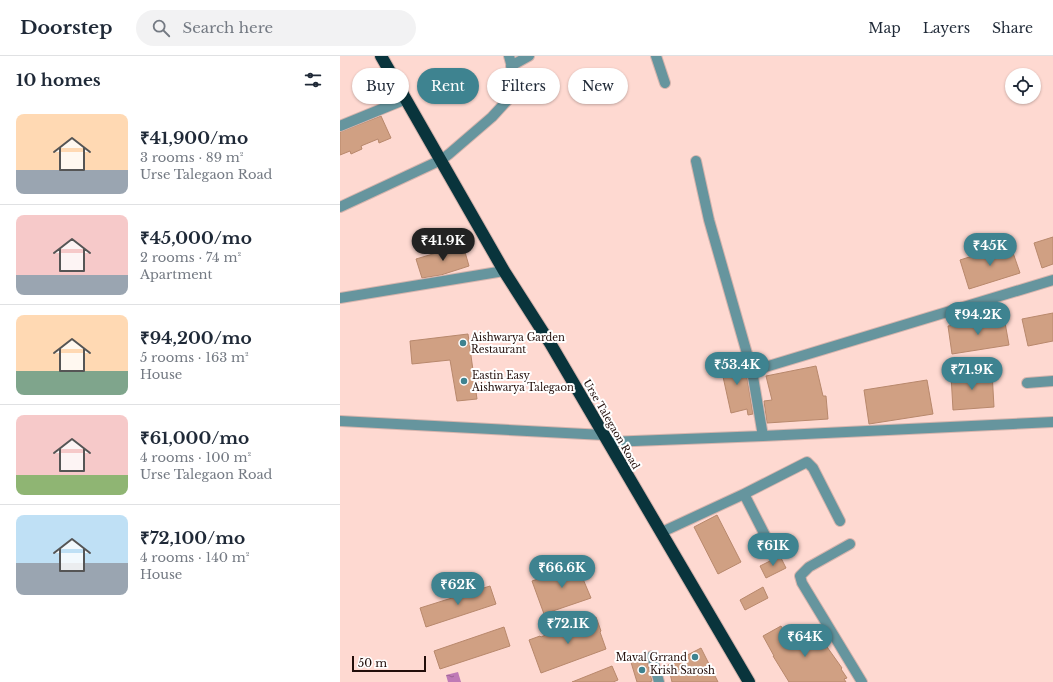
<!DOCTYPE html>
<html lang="en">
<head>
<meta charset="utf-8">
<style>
	body { margin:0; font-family:"Libre Baskerville",serif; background:#f2f2f3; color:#1f2937; height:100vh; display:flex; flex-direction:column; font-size:15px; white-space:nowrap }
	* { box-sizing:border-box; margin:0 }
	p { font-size:13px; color:#747a83 }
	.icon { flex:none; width:22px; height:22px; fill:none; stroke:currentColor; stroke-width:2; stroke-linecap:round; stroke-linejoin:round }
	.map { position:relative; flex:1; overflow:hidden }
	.sheet { display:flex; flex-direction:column; background:#fff; width:340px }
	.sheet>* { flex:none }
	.top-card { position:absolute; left:12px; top:12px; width:380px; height:36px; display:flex; gap:8px }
	.controls { position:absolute; left:665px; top:12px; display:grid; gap:8px }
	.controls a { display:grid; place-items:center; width:36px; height:36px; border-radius:50%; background:#fff; box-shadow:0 1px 3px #0004; font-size:20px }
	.scale { position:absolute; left:12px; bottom:10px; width:74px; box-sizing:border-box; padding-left:4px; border:2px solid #220e0a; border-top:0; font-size:11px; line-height:14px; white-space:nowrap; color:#220e0a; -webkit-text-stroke:3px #fff; paint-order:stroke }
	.price { position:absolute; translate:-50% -34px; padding:0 9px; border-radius:14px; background:#3e8390; color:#fff; font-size:13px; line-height:26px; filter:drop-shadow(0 1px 2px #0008) }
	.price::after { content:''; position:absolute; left:50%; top:24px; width:12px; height:9px; margin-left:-6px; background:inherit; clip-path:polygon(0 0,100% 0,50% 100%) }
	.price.current { background:#222; color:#fff }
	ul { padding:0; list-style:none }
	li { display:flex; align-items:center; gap:12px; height:100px; padding:0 16px }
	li+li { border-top:1px solid #e0e1e3 }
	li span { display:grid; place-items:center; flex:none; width:112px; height:80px; border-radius:8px; color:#555 }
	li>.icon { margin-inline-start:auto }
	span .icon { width:48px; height:48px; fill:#fffc; stroke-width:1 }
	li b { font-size:17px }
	h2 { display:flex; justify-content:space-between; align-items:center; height:48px; padding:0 16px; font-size:17px }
	.pill { padding:0 14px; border-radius:18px; background:#fff; box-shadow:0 1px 3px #0004; font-size:14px; line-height:36px }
	.pill.current { background:#3e8390; color:#fff }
	header { display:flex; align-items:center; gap:24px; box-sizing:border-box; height:56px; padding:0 20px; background:#fff; border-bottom:1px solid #e0e1e3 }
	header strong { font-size:19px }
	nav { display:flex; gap:22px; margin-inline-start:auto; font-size:14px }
	.search { width:280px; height:36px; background:#f2f2f3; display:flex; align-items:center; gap:10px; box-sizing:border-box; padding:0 14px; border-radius:22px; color:#747a83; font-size:15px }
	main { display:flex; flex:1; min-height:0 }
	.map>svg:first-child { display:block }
	.water { fill:url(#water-ripples) }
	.building { fill:#d0a083; stroke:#b8886c }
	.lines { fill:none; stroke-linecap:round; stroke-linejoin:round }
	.minor-casing { stroke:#d6b4ad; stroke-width:12 }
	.highway-casing { stroke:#d6b4ad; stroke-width:14 }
	.minor { stroke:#66959e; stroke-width:10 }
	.highway { stroke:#09343c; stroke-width:12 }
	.poi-dot { fill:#3e8390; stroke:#fff; stroke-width:1.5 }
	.labels { text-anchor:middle; stroke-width:4; stroke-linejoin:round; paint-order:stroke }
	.poi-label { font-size:10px; fill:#220e0a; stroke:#fff; text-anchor:start }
	.street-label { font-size:10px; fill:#220e0a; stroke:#fff }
</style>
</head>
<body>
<header>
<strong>Doorstep</strong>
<div class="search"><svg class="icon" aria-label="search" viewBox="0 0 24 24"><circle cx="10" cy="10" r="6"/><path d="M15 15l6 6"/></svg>Search here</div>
<nav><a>Map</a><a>Layers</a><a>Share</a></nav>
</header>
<main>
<section class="sheet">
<h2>10 homes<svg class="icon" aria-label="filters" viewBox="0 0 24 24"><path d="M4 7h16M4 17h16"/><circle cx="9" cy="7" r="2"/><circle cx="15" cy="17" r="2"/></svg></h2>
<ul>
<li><span style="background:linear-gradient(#ffd9b3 70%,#9aa5b1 0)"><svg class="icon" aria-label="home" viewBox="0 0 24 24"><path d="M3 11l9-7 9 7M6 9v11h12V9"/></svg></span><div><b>₹41,900/mo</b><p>3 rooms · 89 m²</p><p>Urse Talegaon Road</p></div></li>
<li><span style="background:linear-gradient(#f6c9c9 75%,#9aa5b1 0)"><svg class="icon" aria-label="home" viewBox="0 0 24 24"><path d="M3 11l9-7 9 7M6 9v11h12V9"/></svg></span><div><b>₹45,000/mo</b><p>2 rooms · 74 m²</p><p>Apartment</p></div></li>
<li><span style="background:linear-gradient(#ffd9b3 70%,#7fa58c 0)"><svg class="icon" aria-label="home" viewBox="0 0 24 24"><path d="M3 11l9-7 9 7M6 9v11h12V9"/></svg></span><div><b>₹94,200/mo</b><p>5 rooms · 163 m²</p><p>House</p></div></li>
<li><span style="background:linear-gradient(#f6c9c9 75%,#8fb573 0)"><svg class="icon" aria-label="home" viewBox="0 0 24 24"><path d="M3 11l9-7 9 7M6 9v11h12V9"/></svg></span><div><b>₹61,000/mo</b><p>4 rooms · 100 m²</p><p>Urse Talegaon Road</p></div></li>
<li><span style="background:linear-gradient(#bfe0f5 60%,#9aa5b1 0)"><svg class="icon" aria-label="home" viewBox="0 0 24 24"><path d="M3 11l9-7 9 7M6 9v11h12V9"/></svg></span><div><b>₹72,100/mo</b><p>4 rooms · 140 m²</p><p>House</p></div></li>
</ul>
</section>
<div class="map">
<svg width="713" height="626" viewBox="0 0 713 626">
	<defs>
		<pattern id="water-ripples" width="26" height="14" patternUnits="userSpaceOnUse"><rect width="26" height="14" fill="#bf7ab6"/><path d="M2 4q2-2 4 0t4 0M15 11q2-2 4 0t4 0" fill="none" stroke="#9b6292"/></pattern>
	</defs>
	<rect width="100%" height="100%" fill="#fed9d1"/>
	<path class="water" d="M118 616 121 626H108L106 619Z"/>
	<path class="building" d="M41 60 51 82 39 87 38 83 21 90 22 93 11 98 10 95 0 99V76Z
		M713 181V208L702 212 694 187Z
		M670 188 680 217 629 233 620 204Z
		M123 189 129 210 101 219 82 222 76 203Z
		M713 257V285L688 290 682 263Z
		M664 261 669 289 612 298 608 270Z
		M128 278 137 343 117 345 110 304 72 308 70 285Z
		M402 302 406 316 413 358 408 359 407 353 391 357 380 307Z
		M476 310 483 340H486L488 363 427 367 424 345 432 344 426 320Z
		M652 316 654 351 613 354 611 319Z
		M587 324 593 358 529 368 524 334Z
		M377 459 401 506 378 518 354 471Z
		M440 500 446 512 426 522 420 510Z
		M239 508 245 522 243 523 251 542 204 558 192 525 204 521V522Z
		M150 530 156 548 86 571 80 552Z
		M423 531 428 542 405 554 400 544Z
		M256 561 261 575 260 576 266 593 201 617 189 584 200 580 201 581 217 574 218 575Z
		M441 570 452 589 466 581 465 579 475 574 502 612 501 613 507 622 504 623 506 626H449L433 600H434L423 580Z
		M164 571 170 590 100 613 94 595Z
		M361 592 378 626H332L328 609Z
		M306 598V602L312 625 309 626H297L290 603Z
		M272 610 278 624 273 626H232Z"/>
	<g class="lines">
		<defs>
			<path id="minor" d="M316 0 325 27
				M171 10 189 0
				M0 70 66 43
				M356 105 369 164 412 315 423 380
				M0 151 101 104 109 98 152 61 174 37 176 31V26L169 0
				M0 242 164 215
				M412 315 713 224
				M687 327 713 325
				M0 365 264 379
				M268 386 423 380 713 366
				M322 476 404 438
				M510 488 469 511 460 520 462 527 522 626
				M430 489 404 438 467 406 473 412 500 465
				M312 600 319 626"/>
			<path id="highway" d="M41 0 164 215 210 287 409 626"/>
		</defs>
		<use href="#minor" class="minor-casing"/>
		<use href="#highway" class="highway-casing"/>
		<use href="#minor" class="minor"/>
		<use href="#highway" class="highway"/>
	</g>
	<g class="poi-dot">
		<circle cx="123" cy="287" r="4"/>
		<circle cx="124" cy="325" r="4"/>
		<circle cx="355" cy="601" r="4"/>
		<circle cx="302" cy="614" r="4"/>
	</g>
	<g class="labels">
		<g class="poi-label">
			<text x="131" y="285">Aishwarya Garden<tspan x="131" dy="12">Restaurant</tspan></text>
			<text x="132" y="323">Eastin Easy<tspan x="132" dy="12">Aishwarya Talegaon</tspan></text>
			<text x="347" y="605" text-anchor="end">Maval Grrand</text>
			<text x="310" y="618">Krish Sarosh</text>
		</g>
		<g class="street-label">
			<text transform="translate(272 368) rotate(60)" y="4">Urse Talegaon Road</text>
		</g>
	</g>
</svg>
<div class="controls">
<a><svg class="icon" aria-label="locate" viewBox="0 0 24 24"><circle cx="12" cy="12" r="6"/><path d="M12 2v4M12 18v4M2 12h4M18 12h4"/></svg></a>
</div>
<div class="scale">50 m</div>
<b class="price current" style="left:103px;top:206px">₹41.9K</b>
<b class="price" style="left:650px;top:211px">₹45K</b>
<b class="price" style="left:638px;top:280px">₹94.2K</b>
<b class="price" style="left:397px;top:330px">₹53.4K</b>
<b class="price" style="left:632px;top:335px">₹71.9K</b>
<b class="price" style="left:433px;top:511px">₹61K</b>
<b class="price" style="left:222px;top:533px">₹66.6K</b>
<b class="price" style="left:118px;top:550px">₹62K</b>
<b class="price" style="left:228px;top:589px">₹72.1K</b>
<b class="price" style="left:465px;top:602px">₹64K</b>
<div class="top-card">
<a class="pill">Buy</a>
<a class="pill current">Rent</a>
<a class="pill">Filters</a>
<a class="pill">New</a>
</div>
</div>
</main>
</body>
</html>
